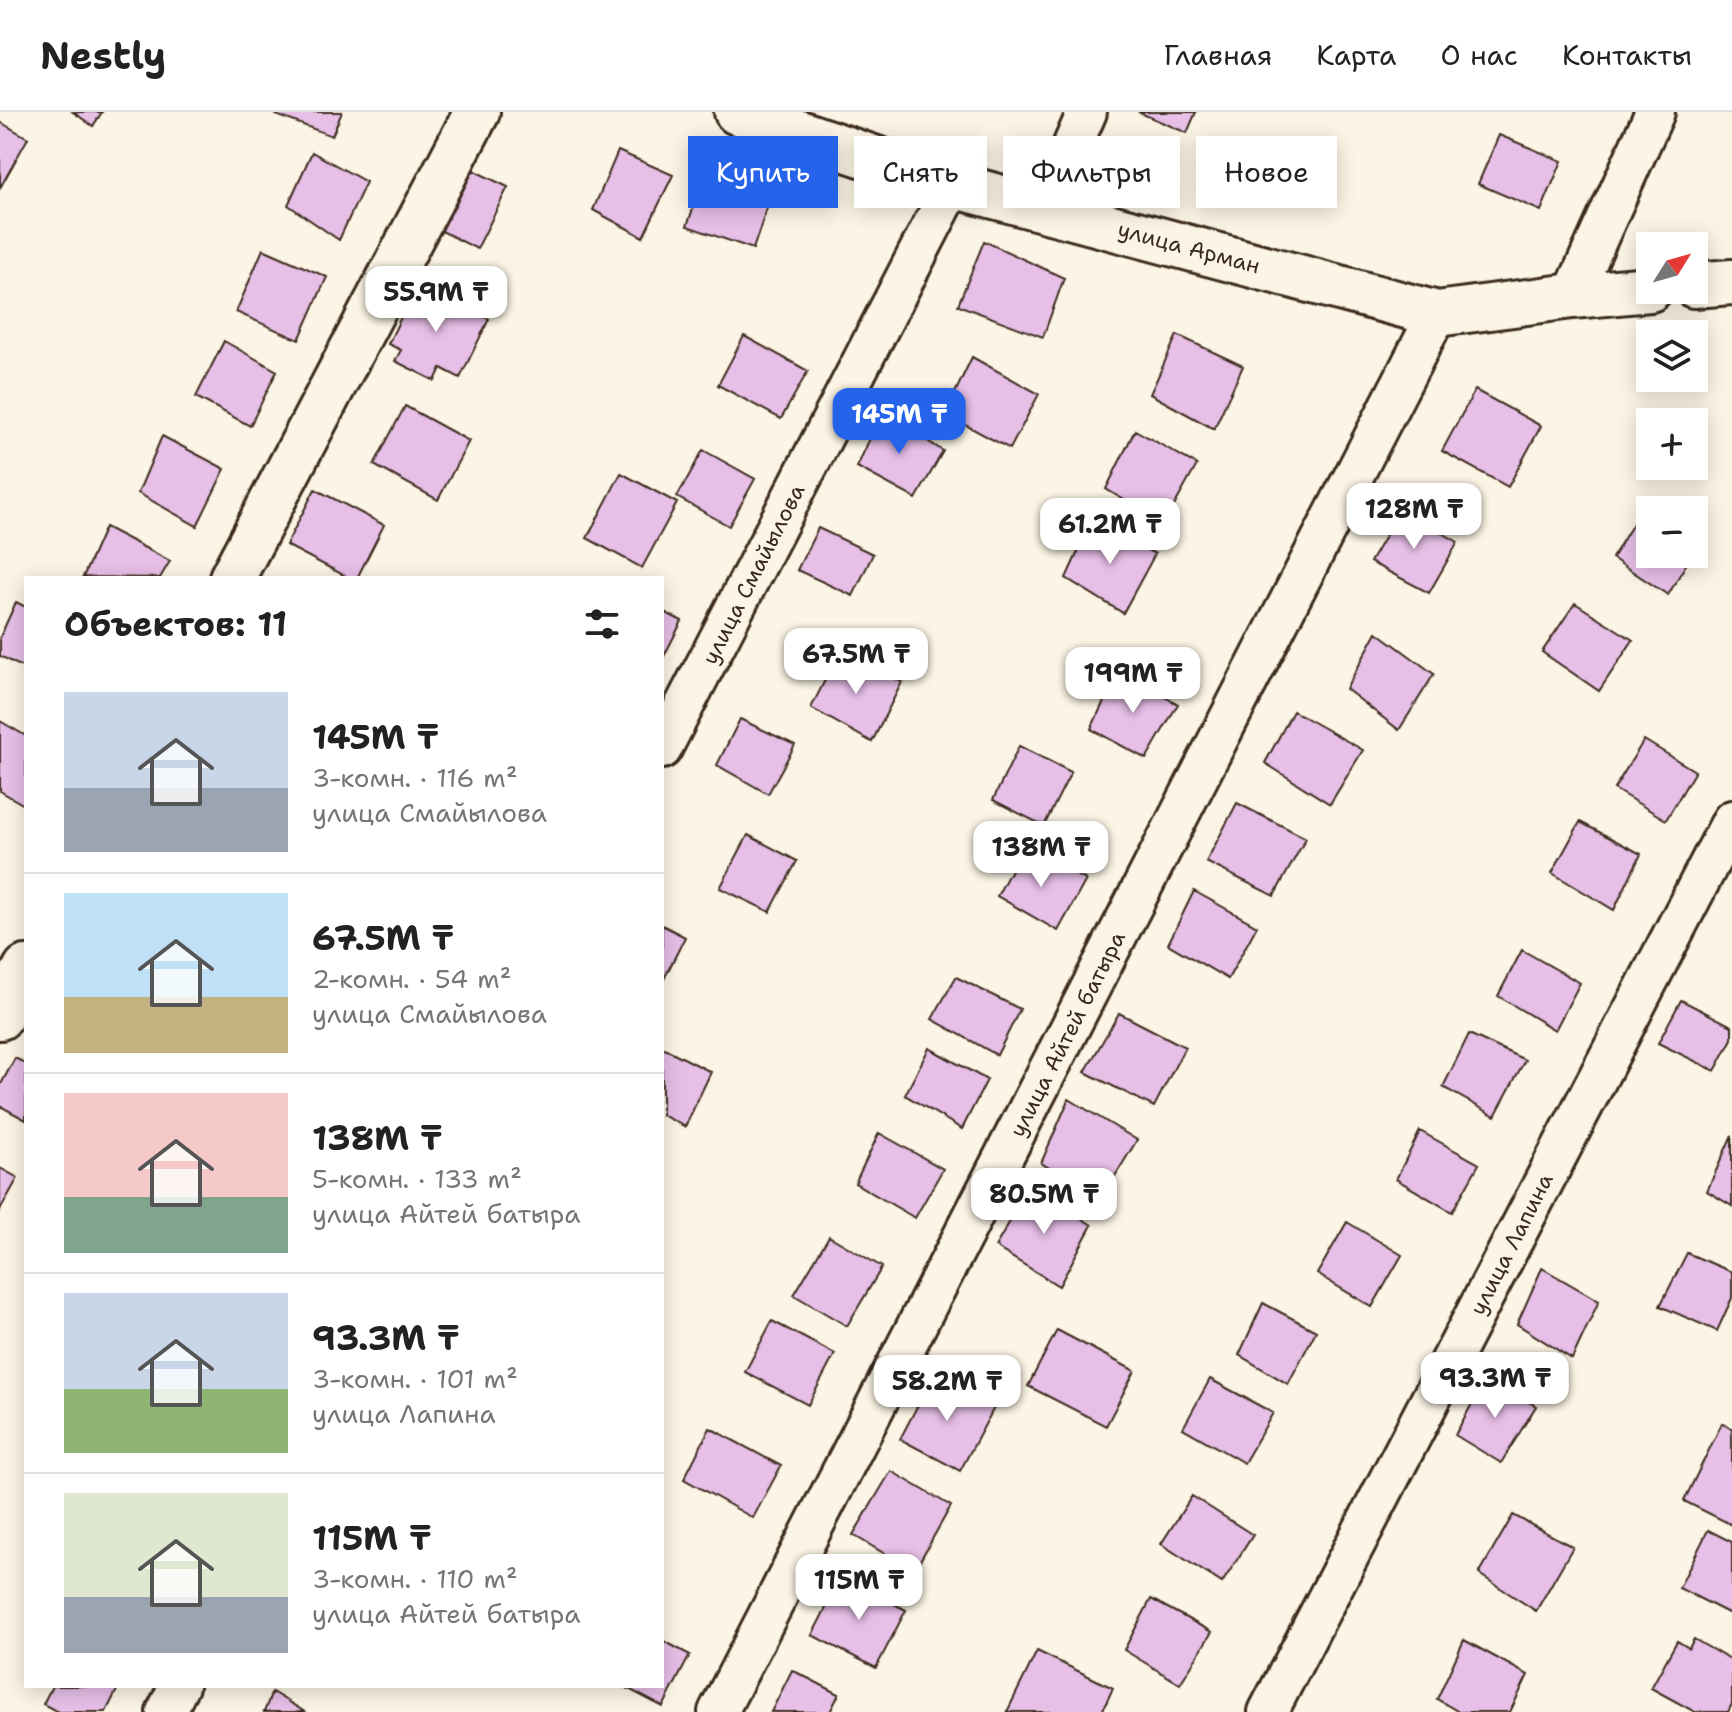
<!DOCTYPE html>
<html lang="ru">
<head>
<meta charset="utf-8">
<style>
	body { margin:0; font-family:"Shantell Sans",sans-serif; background:#f2f2f2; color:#222; height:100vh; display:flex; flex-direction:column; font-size:30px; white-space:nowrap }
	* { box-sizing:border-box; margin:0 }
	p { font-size:26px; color:#767676 }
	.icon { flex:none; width:44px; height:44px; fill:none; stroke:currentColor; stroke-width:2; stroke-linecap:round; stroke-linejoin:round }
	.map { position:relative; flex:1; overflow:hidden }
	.side { position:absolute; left:24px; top:464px; width:640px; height:1112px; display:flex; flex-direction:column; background:#fff; border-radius:0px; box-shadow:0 4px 20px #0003 }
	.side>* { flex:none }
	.guide { position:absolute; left:688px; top:24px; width:760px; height:72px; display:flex; gap:16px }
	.needle { width:52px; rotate:53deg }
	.controls { position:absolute; left:1636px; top:120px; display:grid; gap:16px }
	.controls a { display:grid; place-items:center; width:72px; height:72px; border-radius:0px; background:#fff; box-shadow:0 4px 20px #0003; font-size:40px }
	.price { position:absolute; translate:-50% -68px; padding:0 18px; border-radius:16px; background:#fff; color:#222; font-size:26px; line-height:52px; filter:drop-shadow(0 2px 4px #0008) }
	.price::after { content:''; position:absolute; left:50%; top:48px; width:24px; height:18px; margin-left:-12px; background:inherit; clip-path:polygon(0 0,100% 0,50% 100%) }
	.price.selected { background:#2563eb; color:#fff }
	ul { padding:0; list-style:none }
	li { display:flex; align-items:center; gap:24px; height:200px; padding:0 40px }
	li+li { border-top:2px solid #e0e0e0 }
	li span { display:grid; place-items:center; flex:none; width:224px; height:160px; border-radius:0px; color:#555 }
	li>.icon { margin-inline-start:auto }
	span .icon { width:96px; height:96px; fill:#fffc; stroke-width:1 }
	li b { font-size:34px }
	h2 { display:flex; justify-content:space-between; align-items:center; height:96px; padding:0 40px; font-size:34px }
	.pill { padding:0 28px; border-radius:0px; background:#fff; box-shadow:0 4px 20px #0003; font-size:28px; line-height:72px }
	.pill.selected { background:#2563eb; color:#fff }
	header { display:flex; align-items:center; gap:48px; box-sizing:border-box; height:112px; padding:0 40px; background:#fff; border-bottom:2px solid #e0e0e0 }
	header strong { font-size:38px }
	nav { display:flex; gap:44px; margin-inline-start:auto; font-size:28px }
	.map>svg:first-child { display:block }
	.building { fill:#e7bfe7; stroke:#3b2a1e; stroke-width:2 }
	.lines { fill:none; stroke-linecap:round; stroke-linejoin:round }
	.minor-casing { stroke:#3b2a1e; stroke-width:44 }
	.tertiary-casing { stroke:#3b2a1e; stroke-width:50 }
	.minor { stroke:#fcf5e5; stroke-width:38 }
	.tertiary { stroke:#fcf5e5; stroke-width:44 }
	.labels { text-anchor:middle; stroke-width:7; stroke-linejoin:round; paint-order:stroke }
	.street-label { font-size:22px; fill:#3b2a1e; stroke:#fcf5e5 }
</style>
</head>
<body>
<header>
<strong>Nestly</strong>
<nav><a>Главная</a><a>Карта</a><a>О нас</a><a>Контакты</a></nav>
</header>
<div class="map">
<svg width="1732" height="1600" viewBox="0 0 1732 1600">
	<rect width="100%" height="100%" fill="#fcf5e5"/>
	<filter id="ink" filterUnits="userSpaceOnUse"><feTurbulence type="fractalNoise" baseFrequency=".0125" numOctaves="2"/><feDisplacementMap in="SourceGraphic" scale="16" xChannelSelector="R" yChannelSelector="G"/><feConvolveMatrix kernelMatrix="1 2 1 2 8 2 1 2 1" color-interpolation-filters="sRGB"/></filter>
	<g filter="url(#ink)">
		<path class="building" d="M73 0H102L93 14Z
			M277 0H342L332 24 276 3Z
			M1138 0H1196L1187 21Z
			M0 10 28 26 0 76Z
			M1499 23 1562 49 1541 99 1478 72Z
			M618 39 673 63 643 125 593 98Z
			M312 40 366 70 339 128 288 93Z
			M458 51 508 75 477 137 428 112Z
			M705 62 771 84 753 137 687 114Z
			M984 129 1064 166 1043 225 958 193Z
			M263 137 327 165 299 228 236 200Z
			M417 172 489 207 460 266 441 256 435 269 395 249 401 238 388 232Z
			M1177 223 1243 254 1214 317 1150 282Z
			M744 224 808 259 781 307 718 273Z
			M224 229 277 259 250 314 196 285Z
			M972 245 1039 282 1010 337 945 302Z
			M1475 278 1541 314 1508 375 1442 339Z
			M405 294 469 329 438 388 374 353Z
			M882 299 943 339 916 387 857 355Z
			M1135 318 1197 353 1164 412 1106 377Z
			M162 324 225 357 197 414 138 381Z
			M703 338 755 367 729 414 677 385Z
			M621 361 677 391 642 456 587 426Z
			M315 377 384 413 357 466H349L286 433Z
			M1401 397 1458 430 1429 481 1370 450Z
			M1642 397 1650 401V442H1692L1668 483 1612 446Z
			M1092 409 1155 442 1123 501 1066 466Z
			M105 415 170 449 160 466 83 465Z
			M818 416 873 442 853 484 797 458Z
			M16 490 26 495V557L0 544V525Z
			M1575 491 1633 528 1599 579 1542 540Z
			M662 499 682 509 662 548Z
			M1377 520 1434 562 1399 618 1346 577Z
			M840 538 902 570 872 630 811 596Z
			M1118 559 1178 592 1146 647 1091 617Z
			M1293 599 1363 638 1330 692 1265 651Z
			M740 607 795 633 768 682 717 653Z
			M0 609 26 624V694L0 679Z
			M1644 628 1695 659 1666 708 1614 677Z
			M1019 634 1071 660 1044 714 993 688Z
			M1237 691 1306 726 1274 784 1206 750Z
			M1580 710 1641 742 1614 798 1552 761Z
			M748 723 797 749 770 800 720 776Z
			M1023 735 1086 768 1058 819 997 784Z
			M1194 779 1257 814 1228 867 1168 832Z
			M662 813 685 825 662 871Z
			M1522 838 1580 871 1555 918 1498 884Z
			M956 865 1020 897 997 943 932 907Z
			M1681 888 1732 914V927L1715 959 1658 931Z
			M1119 901 1185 935 1154 995 1085 960Z
			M1469 922 1525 948 1495 1004 1443 975Z
			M662 935 711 960 685 1015 662 1003Z
			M929 936 987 968 962 1017 905 983Z
			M15 946 26 952V1008L0 994V974Z
			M1069 987 1137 1028 1101 1087 1041 1051Z
			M1420 1019 1479 1052 1452 1100 1396 1067Z
			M879 1021 943 1057 915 1106 855 1071Z
			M1732 1023V1094L1707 1079Z
			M0 1056 18 1066 0 1098Z
			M1030 1075 1092 1113 1059 1174 995 1135Z
			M1347 1110 1402 1143 1372 1195 1317 1162Z
			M829 1124 882 1155 847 1214 794 1183Z
			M1687 1141 1732 1160V1186L1717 1219 1660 1194Z
			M1542 1156 1599 1189 1572 1247 1517 1212Z
			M1263 1191 1316 1219 1288 1272 1239 1243Z
			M772 1209 835 1242 808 1293 745 1260Z
			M1057 1218 1135 1259 1106 1314 1028 1274Z
			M933 1264 994 1296 960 1359 900 1327Z
			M1486 1266 1536 1294 1501 1351 1455 1323Z
			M1210 1267 1273 1301 1244 1351 1183 1316Z
			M1722 1311 1732 1316V1413L1684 1389Z
			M710 1316 781 1354 753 1406 684 1367Z
			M891 1359 951 1394 914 1459 853 1423Z
			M1192 1384 1253 1423 1222 1471 1161 1432Z
			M1513 1403 1573 1435 1536 1499 1479 1462Z
			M1708 1418 1732 1430V1503L1679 1476Z
			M842 1465 906 1498 876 1556 812 1523Z
			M1151 1487 1212 1520 1180 1572 1124 1538Z
			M1694 1527 1732 1549V1592L1728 1600H1695L1651 1576 1677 1529 1689 1536Z
			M662 1528 690 1543 663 1595 623 1574H662Z
			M1464 1528 1528 1563 1510 1600H1459L1437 1587Z
			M1037 1539 1113 1576 1102 1600H1007Z
			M792 1558 839 1582 830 1600H771Z
			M52 1574H119L106 1600H58L43 1592Z
			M272 1580 305 1600H264Z"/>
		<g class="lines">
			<defs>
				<path id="minor" d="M1045 97 1087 0
					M1572 184 1655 0
					M662 637 953 73
					M166 1600 179 1574
					M718 1600 1437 202
					M1268 1600 1732 708"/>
				<path id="tertiary" d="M737 0 953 73 1437 202 1572 184 1650 177
					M1694 173 1732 170
					M232 466 477 0
					M0 905 26 856"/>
			</defs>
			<use href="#minor" class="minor-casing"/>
			<use href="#tertiary" class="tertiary-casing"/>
			<use href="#minor" class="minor"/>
			<use href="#tertiary" class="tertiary"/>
		</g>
	</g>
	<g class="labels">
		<g class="street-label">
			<text transform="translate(1189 135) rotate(15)" y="8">улица Арман</text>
			<text transform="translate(753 462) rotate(-63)" y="8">улица Смайылова</text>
			<text transform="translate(1067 922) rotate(-63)" y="8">улица Айтей батыра</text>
			<text transform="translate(1511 1132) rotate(-63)" y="8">улица Лапина</text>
		</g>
	</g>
</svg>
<div class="controls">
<a><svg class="needle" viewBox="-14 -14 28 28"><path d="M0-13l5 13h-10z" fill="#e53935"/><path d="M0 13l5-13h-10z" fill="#767676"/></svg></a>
<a><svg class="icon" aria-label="layers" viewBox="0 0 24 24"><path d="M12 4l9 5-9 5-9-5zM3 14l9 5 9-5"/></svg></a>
<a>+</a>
<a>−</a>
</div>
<b class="price" style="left:436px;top:222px">55.9M ₸</b>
<b class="price selected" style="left:899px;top:344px">145M ₸</b>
<b class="price" style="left:1414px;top:439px">128M ₸</b>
<b class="price" style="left:1110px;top:454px">61.2M ₸</b>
<b class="price" style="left:856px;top:584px">67.5M ₸</b>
<b class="price" style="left:1133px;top:603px">199M ₸</b>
<b class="price" style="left:1041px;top:777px">138M ₸</b>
<b class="price" style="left:1044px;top:1124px">80.5M ₸</b>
<b class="price" style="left:1495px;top:1308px">93.3M ₸</b>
<b class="price" style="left:947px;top:1311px">58.2M ₸</b>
<b class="price" style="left:859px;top:1510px">115M ₸</b>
<div class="guide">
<a class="pill selected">Купить</a>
<a class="pill">Снять</a>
<a class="pill">Фильтры</a>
<a class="pill">Новое</a>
</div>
<section class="side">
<h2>Объектов: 11<svg class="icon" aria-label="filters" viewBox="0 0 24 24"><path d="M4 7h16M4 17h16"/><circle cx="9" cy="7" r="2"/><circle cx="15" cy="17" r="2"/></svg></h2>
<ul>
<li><span style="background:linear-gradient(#c9d6e8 60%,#9aa5b1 0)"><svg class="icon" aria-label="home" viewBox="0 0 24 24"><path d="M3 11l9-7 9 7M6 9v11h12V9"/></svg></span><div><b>145M ₸</b><p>3-комн. · 116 m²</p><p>улица Смайылова</p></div></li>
<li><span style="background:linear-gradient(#bfe0f5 65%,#c2b280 0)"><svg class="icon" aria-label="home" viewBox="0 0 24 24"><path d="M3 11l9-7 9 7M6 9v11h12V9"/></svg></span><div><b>67.5M ₸</b><p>2-комн. · 54 m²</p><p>улица Смайылова</p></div></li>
<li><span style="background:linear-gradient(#f6c9c9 65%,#7fa58c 0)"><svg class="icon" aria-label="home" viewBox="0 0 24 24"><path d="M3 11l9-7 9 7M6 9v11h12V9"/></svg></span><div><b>138M ₸</b><p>5-комн. · 133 m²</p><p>улица Айтей батыра</p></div></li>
<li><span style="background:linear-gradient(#c9d6e8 60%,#8fb573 0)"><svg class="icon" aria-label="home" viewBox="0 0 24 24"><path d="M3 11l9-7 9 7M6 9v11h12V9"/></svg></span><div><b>93.3M ₸</b><p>3-комн. · 101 m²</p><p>улица Лапина</p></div></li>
<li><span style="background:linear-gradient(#dfe7d0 65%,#9aa5b1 0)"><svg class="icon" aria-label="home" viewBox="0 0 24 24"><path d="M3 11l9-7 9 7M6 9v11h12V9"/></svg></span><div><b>115M ₸</b><p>3-комн. · 110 m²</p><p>улица Айтей батыра</p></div></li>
</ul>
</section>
</div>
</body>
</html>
